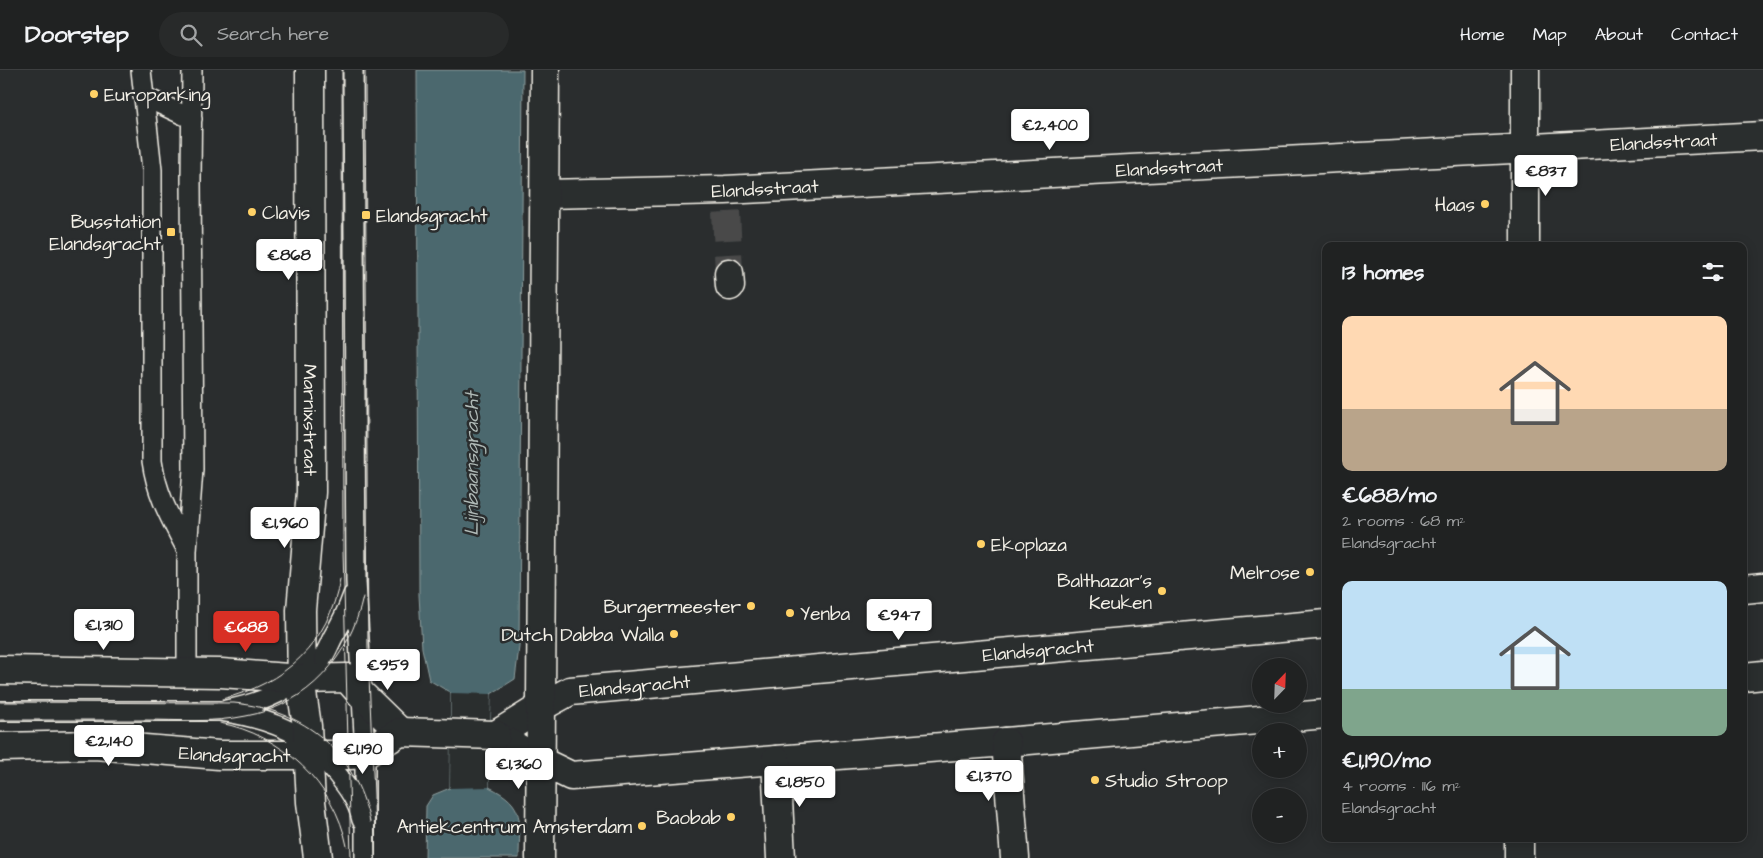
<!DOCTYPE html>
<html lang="en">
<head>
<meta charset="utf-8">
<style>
	body { margin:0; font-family:"Architects Daughter",sans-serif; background:#282a2a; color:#f1f3f6; height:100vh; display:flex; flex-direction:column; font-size:19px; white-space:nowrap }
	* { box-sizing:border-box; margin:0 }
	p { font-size:16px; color:#a2a4a5 }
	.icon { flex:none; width:28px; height:28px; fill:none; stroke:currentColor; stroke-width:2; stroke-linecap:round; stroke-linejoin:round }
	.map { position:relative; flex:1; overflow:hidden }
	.drawer { position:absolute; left:1322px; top:172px; width:425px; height:600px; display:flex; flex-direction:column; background:#202222; border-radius:10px; box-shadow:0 2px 12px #0003,0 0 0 1px #3d3f40 }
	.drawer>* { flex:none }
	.needle { width:32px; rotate:23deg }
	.tools { position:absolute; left:1252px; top:588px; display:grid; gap:10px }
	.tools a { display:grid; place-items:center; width:55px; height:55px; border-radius:50%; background:#202222; box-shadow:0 2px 12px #0003,0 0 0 1px #3d3f40; font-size:25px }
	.price { position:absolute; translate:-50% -42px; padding:0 11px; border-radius:5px; background:#fff; color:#222; font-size:16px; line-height:32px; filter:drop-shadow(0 1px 2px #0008) }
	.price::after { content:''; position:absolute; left:50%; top:30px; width:15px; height:11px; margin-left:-8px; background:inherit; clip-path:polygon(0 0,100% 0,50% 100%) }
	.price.current { background:#d93025; color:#fff }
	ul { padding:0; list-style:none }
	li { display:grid; align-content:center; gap:10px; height:265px; padding:0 20px }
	li span { display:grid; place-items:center; height:155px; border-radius:10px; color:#555 }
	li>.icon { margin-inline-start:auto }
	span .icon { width:90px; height:90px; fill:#fffc; stroke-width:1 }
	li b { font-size:21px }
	h2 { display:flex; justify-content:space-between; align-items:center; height:60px; padding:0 20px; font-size:21px }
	header { display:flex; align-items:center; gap:30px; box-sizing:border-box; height:70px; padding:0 25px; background:#202222; border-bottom:1px solid #3d3f40 }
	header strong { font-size:24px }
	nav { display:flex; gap:28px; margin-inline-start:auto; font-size:18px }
	.search { width:350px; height:45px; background:#282a2a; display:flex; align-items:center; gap:12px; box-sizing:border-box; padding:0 18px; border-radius:28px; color:#a2a4a5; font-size:19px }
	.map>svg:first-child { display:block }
	.water { fill:#4b686e; stroke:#8f9f9f }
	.pier { fill:#2a2d2e }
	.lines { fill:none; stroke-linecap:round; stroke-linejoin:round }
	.street-tunnel { stroke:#484a4a; stroke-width:28; stroke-dasharray:28 14; stroke-linecap:butt }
	.lane-casing { stroke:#f4f1e8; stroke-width:22 }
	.street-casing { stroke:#f4f1e8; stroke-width:31 }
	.lane { stroke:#2a2d2e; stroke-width:19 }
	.street { stroke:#2a2d2e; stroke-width:28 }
	.tram { stroke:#f4f1e8; stroke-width:1 }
	.poi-dot { fill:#ffd166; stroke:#2a2d2e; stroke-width:2 }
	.labels { text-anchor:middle; stroke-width:5; stroke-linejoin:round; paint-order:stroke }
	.poi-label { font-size:19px; fill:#f4f1e8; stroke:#2a2d2e; text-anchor:end }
	.street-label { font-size:19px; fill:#f4f1e8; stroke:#2a2d2e }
	.water-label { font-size:20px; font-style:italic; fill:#b0bab7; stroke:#2a2d2e }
</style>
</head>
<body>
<header>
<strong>Doorstep</strong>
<div class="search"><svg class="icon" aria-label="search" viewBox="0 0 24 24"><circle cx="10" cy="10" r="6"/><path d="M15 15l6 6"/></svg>Search here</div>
<nav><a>Home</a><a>Map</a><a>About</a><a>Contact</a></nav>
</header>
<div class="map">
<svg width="1763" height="788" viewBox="0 0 1763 788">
	<rect width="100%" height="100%" fill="#2a2d2e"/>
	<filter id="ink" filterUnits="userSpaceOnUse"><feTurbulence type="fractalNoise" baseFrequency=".02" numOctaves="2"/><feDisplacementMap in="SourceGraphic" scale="10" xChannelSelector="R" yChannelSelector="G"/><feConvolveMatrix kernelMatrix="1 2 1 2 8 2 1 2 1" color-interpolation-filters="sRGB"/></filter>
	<g filter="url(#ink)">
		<path class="water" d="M417 0H523L519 577 515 609 491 624 489 717C527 735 519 751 519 788H425L426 736 433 725 450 718 451 623 429 610 422 578 419 525Z"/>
		<path class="pier" d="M451 623 491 624 489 717 450 718Z"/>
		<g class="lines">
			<path class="street-tunnel" d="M726 142 729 203"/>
			<defs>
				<path id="lane" d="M141 0 152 100V391C157 426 171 449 187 480
					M353 0 356 511 365 684V788
					M143 26 192 49
					M187 603V481L193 399 191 109 192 0
					M226 640C263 633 295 619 320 591 326 584 329 575 333 567 342 552 347 542 353 525
					M0 641H220C250 646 282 653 307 672 318 680 327 693 336 703 348 718 358 731 362 750"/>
				<g id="street">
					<path id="s1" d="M310 0 311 422 301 540 302 623 307 656 311 732 318 788"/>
					<path id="s2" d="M545 124 725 120 1763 66"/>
					<path d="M1525 176V0"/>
					<path d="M729 203 730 216"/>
					<path d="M1744 519 1763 517"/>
					<path d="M0 600 221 603 302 609 347 608 362 625 400 662"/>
					<path d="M1744 607 1763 605"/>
					<path id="s3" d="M496 665 541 637 570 621 1326 554"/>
					<path d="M496 665 540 691 571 706 1006 672 1326 644"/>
					<path d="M1006 672 1015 788"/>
					<path id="s4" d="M0 677 95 675 219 685H349L365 684 400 662 496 665"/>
					<path d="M776 690 781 788"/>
					<path d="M1519 769V788"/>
					<path d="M540 788 545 0"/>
				</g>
			</defs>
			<use href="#lane" class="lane-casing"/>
			<use href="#street" class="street-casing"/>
			<use href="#lane" class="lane"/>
			<use href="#street" class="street"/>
			<path class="tram" d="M342 0 343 479 351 788
				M365 0 368 583 374 725 375 788
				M222 629C284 614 329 574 340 509
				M0 632 234 633C305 640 355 681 370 752
				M0 650C48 650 96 650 144 650 177 650 213 653 246 646 308 635 350 587 363 527
				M220 653C281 664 335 714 347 776"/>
		</g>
	</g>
	<g class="poi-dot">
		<circle cx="94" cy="24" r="5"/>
		<circle cx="1485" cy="134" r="5"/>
		<circle cx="252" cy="142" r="5"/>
		<rect x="361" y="140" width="10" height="10" rx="2.5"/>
		<rect x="166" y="157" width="10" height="10" rx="2.5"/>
		<circle cx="981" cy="474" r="5"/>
		<circle cx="1310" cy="502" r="5"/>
		<circle cx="1162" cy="521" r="5"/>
		<circle cx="751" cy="536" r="5"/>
		<circle cx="790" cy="543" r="5"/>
		<circle cx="674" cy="564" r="5"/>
		<circle cx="1095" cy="710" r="5"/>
		<circle cx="731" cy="747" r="5"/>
		<circle cx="642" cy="756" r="5"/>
	</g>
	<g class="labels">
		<g class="poi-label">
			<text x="104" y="31" text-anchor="start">Europarking</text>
			<text x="1475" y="141">Haas</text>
			<text x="262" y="149" text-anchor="start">Clavis</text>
			<text x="376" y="152" text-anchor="start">Elandsgracht</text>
			<text x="161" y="158">Busstation<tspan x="161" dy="22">Elandsgracht</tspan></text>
			<text x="991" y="481" text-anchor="start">Ekoplaza</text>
			<text x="1300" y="509">Melrose</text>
			<text x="1152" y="517">Balthazar's<tspan x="1152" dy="22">Keuken</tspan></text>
			<text x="741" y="543">Burgermeester</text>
			<text x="800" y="550" text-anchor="start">Yenba</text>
			<text x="664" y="571">Dutch Dabba Walla</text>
			<text x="1105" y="717" text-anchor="start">Studio Stroop</text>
			<text x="721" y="754">Baobab</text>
			<text x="632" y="763">Antiekcentrum Amsterdam</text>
		</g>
		<g class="street-label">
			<text dy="7" stroke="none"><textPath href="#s2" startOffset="1120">Elandsstraat</textPath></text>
			<text dy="7" stroke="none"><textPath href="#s2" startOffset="625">Elandsstraat</textPath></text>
			<text dy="7" stroke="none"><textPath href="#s2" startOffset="220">Elandsstraat</textPath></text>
			<text dy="7" stroke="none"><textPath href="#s1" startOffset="350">Marnixstraat</textPath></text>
			<text dy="7" stroke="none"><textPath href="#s3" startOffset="556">Elandsgracht</textPath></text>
			<text dy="7" stroke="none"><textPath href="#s3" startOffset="151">Elandsgracht</textPath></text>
			<text dy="7" stroke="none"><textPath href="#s4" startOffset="235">Elandsgracht</textPath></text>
		</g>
		<g class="water-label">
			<text transform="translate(471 394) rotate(-90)" y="7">Lijnbaansgracht</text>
		</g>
	</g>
</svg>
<div class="tools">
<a><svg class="needle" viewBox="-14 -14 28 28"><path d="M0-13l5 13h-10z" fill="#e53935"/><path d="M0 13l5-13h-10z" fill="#a2a4a5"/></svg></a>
<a>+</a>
<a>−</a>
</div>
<b class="price" style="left:1050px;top:81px">€2,400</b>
<b class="price" style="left:1546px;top:127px">€837</b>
<b class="price" style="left:289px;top:211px">€868</b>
<b class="price" style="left:285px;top:479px">€1,960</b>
<b class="price" style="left:899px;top:571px">€947</b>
<b class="price" style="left:104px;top:581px">€1,310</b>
<b class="price current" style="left:246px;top:583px">€688</b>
<b class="price" style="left:388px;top:621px">€959</b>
<b class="price" style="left:109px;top:697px">€2,140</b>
<b class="price" style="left:363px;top:705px">€1,190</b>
<b class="price" style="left:519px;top:720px">€1,360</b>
<b class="price" style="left:989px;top:732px">€1,370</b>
<b class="price" style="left:800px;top:738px">€1,850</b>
<section class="drawer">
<h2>13 homes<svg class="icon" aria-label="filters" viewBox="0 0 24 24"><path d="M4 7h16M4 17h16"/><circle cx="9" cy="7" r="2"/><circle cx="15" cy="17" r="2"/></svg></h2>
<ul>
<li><span style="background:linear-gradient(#ffd9b3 60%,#b9a48a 0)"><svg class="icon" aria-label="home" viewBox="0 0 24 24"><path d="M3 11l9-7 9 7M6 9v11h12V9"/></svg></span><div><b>€688/mo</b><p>2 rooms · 68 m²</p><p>Elandsgracht</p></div></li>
<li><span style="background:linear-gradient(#bfe0f5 70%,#7fa58c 0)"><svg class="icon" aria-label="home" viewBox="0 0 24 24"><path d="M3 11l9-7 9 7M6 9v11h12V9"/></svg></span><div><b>€1,190/mo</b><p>4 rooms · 116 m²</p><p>Elandsgracht</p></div></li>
</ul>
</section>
</div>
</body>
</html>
